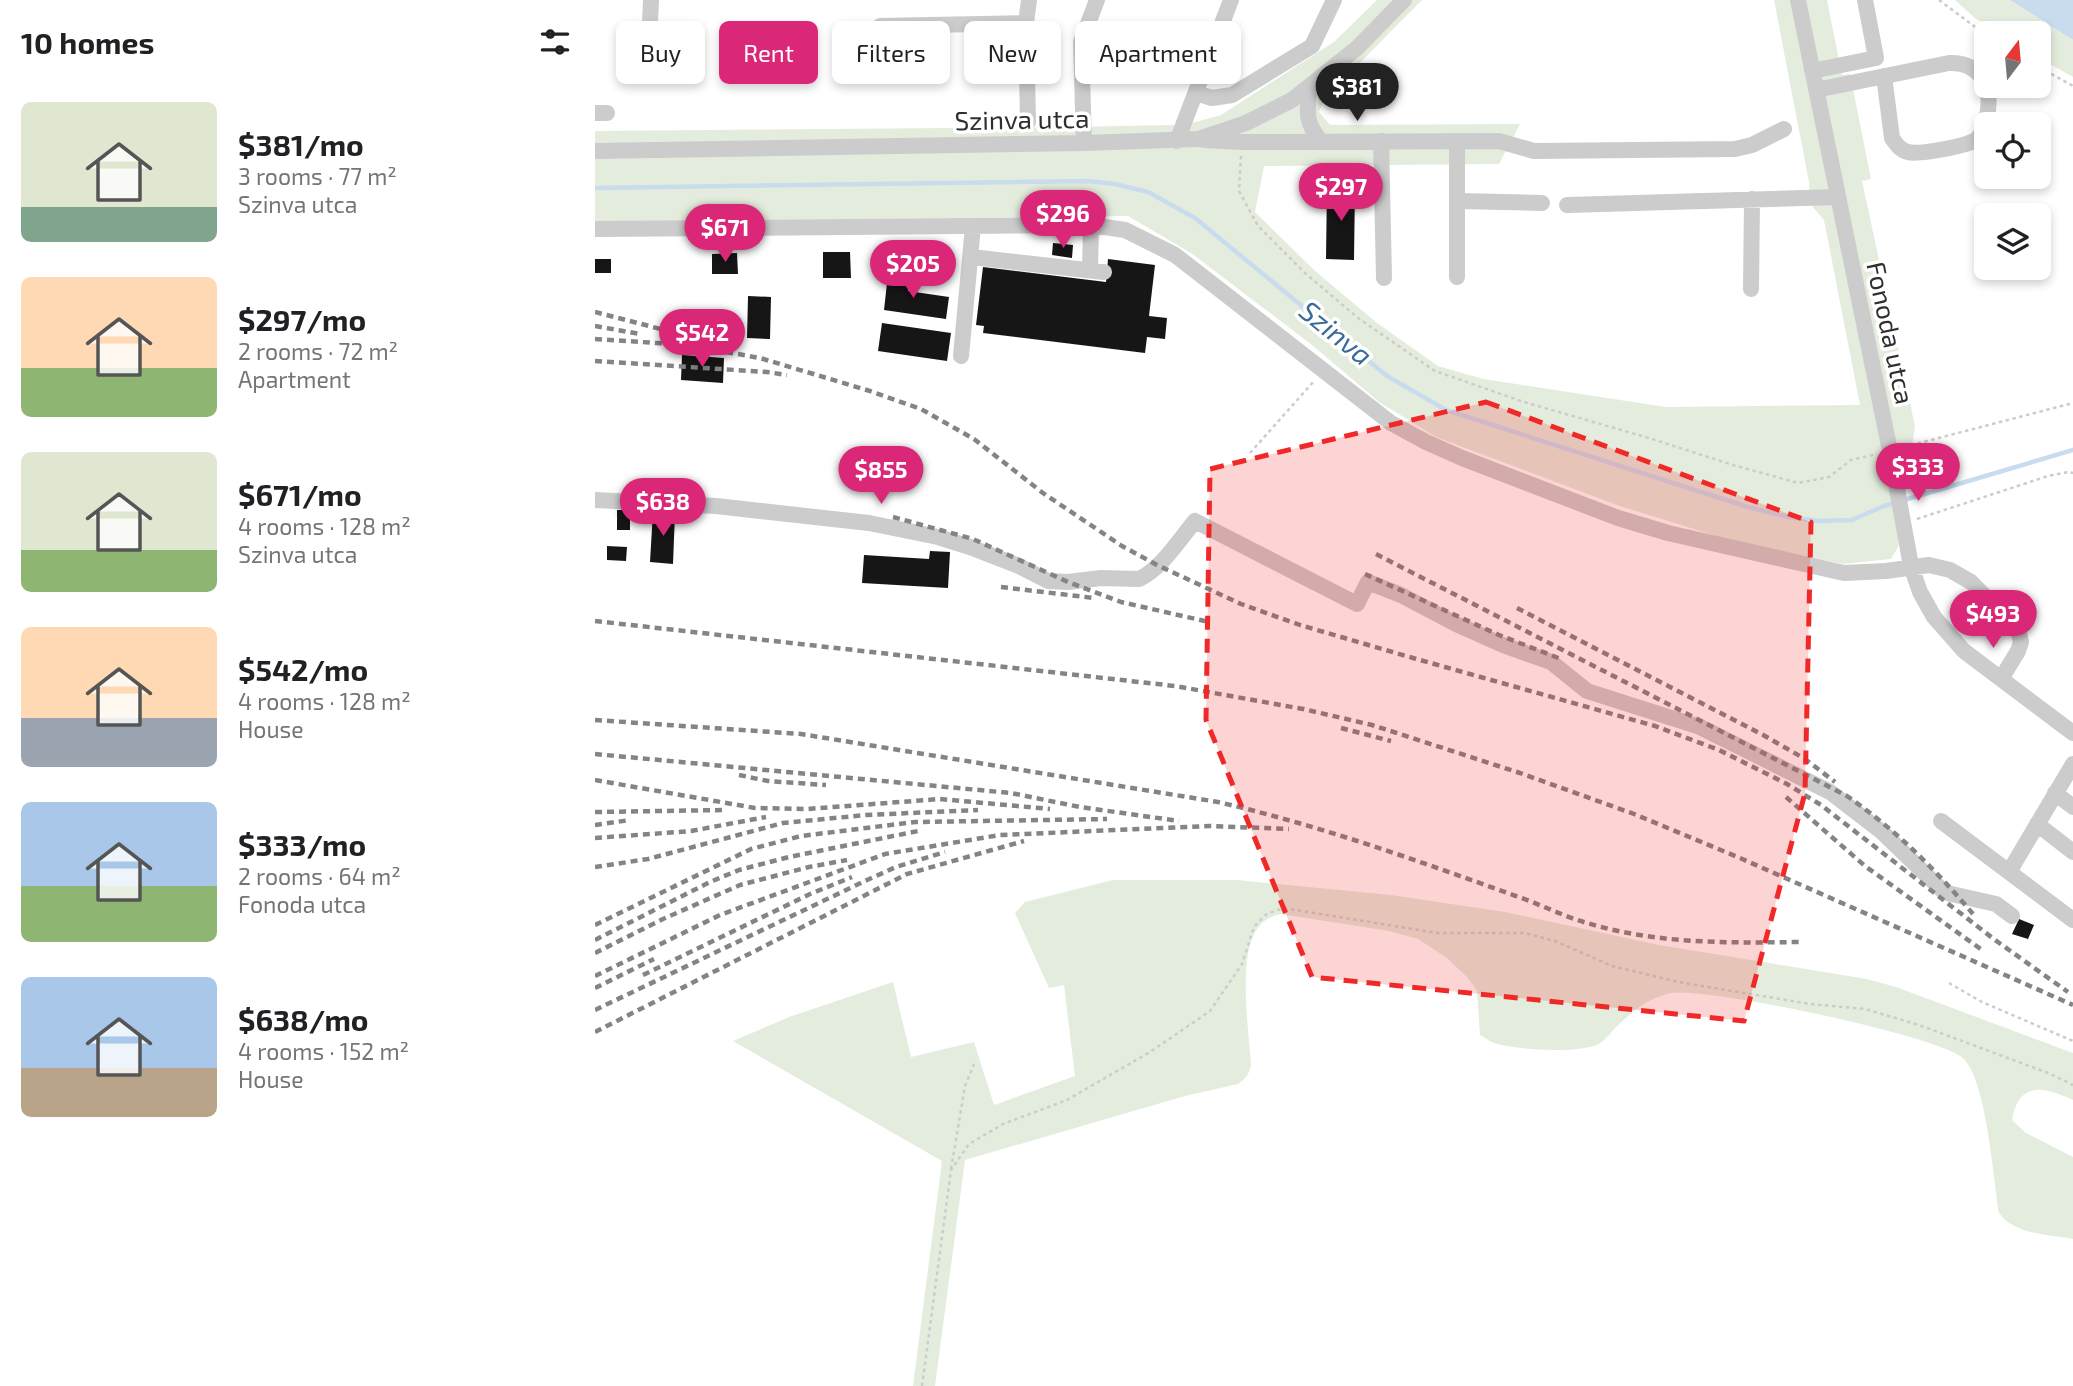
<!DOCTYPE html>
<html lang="en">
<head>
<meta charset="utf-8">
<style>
	body { margin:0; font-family:"Exo 2",sans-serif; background:#f2f2f2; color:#202124; height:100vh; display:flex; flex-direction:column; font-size:26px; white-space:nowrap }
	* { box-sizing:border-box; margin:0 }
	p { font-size:23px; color:#757577 }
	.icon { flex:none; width:38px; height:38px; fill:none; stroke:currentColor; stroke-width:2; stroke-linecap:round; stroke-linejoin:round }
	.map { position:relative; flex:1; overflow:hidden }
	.sheet { display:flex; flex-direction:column; background:#fff; width:595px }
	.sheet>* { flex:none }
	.top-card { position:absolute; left:21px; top:21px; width:665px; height:63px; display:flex; gap:14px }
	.needle { width:46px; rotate:16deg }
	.controls { position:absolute; left:1379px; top:21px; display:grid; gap:14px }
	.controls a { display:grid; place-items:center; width:77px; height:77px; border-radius:10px; background:#fff; box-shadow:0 4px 10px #0003; font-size:35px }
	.price { position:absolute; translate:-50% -60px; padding:0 16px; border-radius:24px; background:#db2777; color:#fff; font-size:23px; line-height:46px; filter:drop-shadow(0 2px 4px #0008) }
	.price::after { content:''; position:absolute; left:50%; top:42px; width:21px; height:16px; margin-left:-10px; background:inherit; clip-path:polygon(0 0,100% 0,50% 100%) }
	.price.active { background:#222; color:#fff }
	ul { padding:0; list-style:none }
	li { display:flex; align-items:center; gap:21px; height:175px; padding:0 21px }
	li span { display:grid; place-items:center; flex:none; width:196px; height:140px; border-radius:10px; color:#555 }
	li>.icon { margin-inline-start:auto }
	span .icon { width:84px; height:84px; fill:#fffc; stroke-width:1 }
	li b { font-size:30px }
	h2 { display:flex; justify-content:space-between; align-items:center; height:84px; padding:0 21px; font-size:30px }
	.chip { padding:0 24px; border-radius:10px; background:#fff; box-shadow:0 4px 10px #0003; font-size:24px; line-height:63px }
	.chip.active { background:#db2777; color:#fff }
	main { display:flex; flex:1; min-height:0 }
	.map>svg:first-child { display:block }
	.green { fill:#e4eddd }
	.water { fill:#c8dcee }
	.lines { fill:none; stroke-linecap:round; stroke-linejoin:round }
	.stream { stroke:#c8dcee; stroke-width:4.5 }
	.building { fill:#161616 }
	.path { stroke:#ccc; stroke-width:2.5; stroke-dasharray:3.5 3.5; stroke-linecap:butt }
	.minor { stroke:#ccc; stroke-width:16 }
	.rail { stroke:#848484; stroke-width:4.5; stroke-dasharray:7 5; stroke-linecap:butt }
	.marked { fill:#f02928; fill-opacity:0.2; stroke:#f02928; stroke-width:5; stroke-dasharray:14 9; stroke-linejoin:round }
	.labels { text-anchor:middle; stroke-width:7; stroke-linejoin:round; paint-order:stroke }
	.street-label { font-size:26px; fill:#2f2f2f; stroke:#fff }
	.water-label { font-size:28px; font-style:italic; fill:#386b97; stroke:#fff }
</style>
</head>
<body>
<main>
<section class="sheet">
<h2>10 homes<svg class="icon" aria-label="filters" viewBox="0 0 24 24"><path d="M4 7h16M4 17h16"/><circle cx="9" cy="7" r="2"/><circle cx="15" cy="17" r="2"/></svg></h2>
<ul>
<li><span style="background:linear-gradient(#dfe7d0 75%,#7fa58c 0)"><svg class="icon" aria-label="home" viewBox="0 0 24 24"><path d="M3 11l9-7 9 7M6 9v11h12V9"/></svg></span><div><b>$381/mo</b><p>3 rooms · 77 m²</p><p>Szinva utca</p></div></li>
<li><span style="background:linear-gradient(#ffd9b3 65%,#8fb573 0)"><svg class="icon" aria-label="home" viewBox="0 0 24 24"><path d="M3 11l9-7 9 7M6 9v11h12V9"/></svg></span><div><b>$297/mo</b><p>2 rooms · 72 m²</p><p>Apartment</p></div></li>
<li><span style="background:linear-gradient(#dfe7d0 70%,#8fb573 0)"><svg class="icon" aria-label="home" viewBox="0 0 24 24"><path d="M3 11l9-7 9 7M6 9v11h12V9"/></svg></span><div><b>$671/mo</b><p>4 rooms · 128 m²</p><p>Szinva utca</p></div></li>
<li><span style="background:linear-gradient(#ffd9b3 65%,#9aa5b1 0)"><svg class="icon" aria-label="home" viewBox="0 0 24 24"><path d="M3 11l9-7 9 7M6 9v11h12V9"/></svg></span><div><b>$542/mo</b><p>4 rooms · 128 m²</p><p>House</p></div></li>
<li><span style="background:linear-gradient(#a9c7e8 60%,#8fb573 0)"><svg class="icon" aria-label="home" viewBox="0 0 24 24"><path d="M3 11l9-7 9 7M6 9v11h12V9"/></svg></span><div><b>$333/mo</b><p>2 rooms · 64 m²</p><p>Fonoda utca</p></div></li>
<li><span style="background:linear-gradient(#a9c7e8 65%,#b9a48a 0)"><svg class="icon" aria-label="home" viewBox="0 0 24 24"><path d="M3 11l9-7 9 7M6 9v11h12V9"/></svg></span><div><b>$638/mo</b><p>4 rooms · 152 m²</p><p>House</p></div></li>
</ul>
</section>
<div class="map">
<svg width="1478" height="1386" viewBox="0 0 1478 1386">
	<rect width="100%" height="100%" fill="#fff"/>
	<path class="green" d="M782 0H827L729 99 724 112 735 125 925 124 904 164 669 166 660 212 719 270 782 323 843 366 888 379 1071 407 1265 405 1229 220 1215 204 1214 182 1179 0H1232L1247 75 1255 74 1276 179 1267 181 1320 426 1303 547 1296 559 1248 564 1134 540 1022 505 841 437 784 402 717 345 596 253 533 216 0 222V131L470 127 579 125 601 122 626 115 739 42Z
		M1360 0H1415L1478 40V77L1444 58V33H1404L1381 19Z
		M518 880H642L796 895 910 912 1064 945 1272 979 1301 987 1478 1053V1100C1449 1087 1424 1080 1417 1120L1431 1133 1478 1157V1239C1453 1234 1420 1235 1404 1213 1398 1177 1392 1084 1369 1059 1347 1036 1111 987 1076 993 1052 998 1036 1013 1019 1029 1015 1034 1009 1041 1004 1044 983 1054 921 1050 899 1043 894 1041 889 1037 885 1035L882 991 873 978 852 958 823 939 794 931 686 914C677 916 668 920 663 928 642 954 654 1032 656 1065 654 1075 651 1078 643 1084L590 1096 370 1160 340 1386H318L347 1161 138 1041 194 1017 298 982 316 1057 379 1042 399 1105 480 1076 469 985 454 988 420 913 430 902Z"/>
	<path class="water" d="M1415 0H1478V40Z"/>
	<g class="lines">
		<path class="stream" d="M0 188 492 181 520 184 553 192 600 218 792 376 851 410 1153 507 1193 517 1225 521 1257 520 1289 506 1478 450"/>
	</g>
	<path class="building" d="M732 186H760L759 260 731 259Z
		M458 243 478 245 477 258 457 255Z
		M289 246 350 255 347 275 286 267Z
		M228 252H255L256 278H228Z
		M142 253 143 274H117V254Z
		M0 259H16V273H0Z
		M513 259 560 265 554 316 572 318 570 339 552 337 550 353 388 333 389 326 381 325 388 267 511 282Z
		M293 274 315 277 313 291 354 297 351 319 289 310Z
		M153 296 176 297 175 339 152 338Z
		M287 323 356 333 352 361 283 351Z
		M87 355 129 358 128 383 86 380Z
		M22 510H35V530H22Z
		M58 511 80 513 78 564 55 562Z
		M12 546 32 547 31 561 12 560Z
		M335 551 355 552 353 588 267 583 269 555 334 559Z
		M1424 919 1439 925 1433 939 1417 934Z"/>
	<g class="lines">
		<path class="path" d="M1344 0 1391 35
			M1444 67 1478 86
			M646 156 644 191 663 226 710 273 763 318 840 371 929 402 1054 438 1138 465 1203 483 1234 477 1256 460 1282 454
			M1309 447 1478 403
			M655 453 720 380
			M1322 519 1453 476 1473 472 1478 473
			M1354 983 1387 1002 1478 1041
			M356 1169 370 1086 379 1064
			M327 1386 356 1170 374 1144 408 1124 472 1100 555 1052 615 1011 647 964 659 927 670 915 682 910 695 909 842 933H930L960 941 1017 966 1083 982 1215 1004 1270 1009 1324 1025 1453 1073 1478 1085"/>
		<path class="minor" d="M1203 0 1295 451 1316 566 1325 592 1339 617 1369 651 1478 733
			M285 26 431 23
			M54 46 56 0
			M1217 71 1281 58 1270 0
			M714 88C712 113 710 122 726 142
			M1221 90 1354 63C1388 62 1399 91 1391 120 1389 126 1387 134 1382 139 1373 146 1324 155 1313 152 1305 150 1302 145 1297 138L1289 76
			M601 93 617 98 637 95 717 46 739 0
			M0 113H12
			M433 122 431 23 434 0
			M609 140 647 142 904 141 939 151 1140 149 1157 145 1189 129
			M582 141 636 0
			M786 141 789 278
			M862 141V277
			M489 143 486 42 502 0
			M0 151 489 143 603 139 651 123 697 100 762 48 809 0
			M863 201 947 203
			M972 205 1242 197
			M0 229 496 225 530 230 580 255 796 423 831 442 867 458 1023 518 1073 533 1249 573 1291 571 1334 565 1355 570 1376 582 1423 630 1426 642 1423 651 1406 679
			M376 257 509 272
			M495 270 496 225
			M1156 289 1157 199
			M366 356 378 226
			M0 500 121 506 274 523 343 537 375 547 424 566 453 581 473 582 506 578 544 579C567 568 584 540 600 521L762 604 773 582 806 595 861 624 908 645 956 662 992 691 1105 727 1235 792 1287 832 1346 889 1352 893 1401 904 1417 916
			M1460 793 1478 807
			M1346 821 1478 920
			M1442 824 1478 852
			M1414 872 1478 764"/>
		<path class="rail" d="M0 312 108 340
			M0 326 45 334
			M0 339 92 345 165 358 275 391 326 409 379 439 448 493 527 546 562 565 646 604 705 625 818 658 1060 726 1124 750 1192 784 1226 805 1400 940 1473 992
			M0 361 172 372 192 375
			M298 517 378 539 473 582 526 602 614 622
			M781 554 1252 796C1301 830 1340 869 1378 914
			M770 574 904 635 966 659
			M406 587 499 598
			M922 608 1170 736 1210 759 1240 782
			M0 621 580 686 708 709 777 725 925 773 1039 814 1145 858 1478 1005
			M0 720 206 734 623 802C723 825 821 860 918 895 943 903 967 916 992 923 1061 944 1133 943 1204 942
			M746 728 796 741
			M0 754 416 793 485 807 584 821
			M144 775 173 781 231 785
			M0 780 160 808 212 809 345 799 455 809
			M1191 797 1270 866 1387 950
			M0 812 129 810
			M0 825 35 820
			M0 838 96 831 171 817
			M0 867 53 859 188 823 271 815 383 810
			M0 925 156 849 206 836 320 822 512 819
			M0 940 115 882 144 870 194 857 323 831
			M0 953 68 919 145 885 214 867 252 860
			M48 975 215 894 257 877
			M0 976 125 915 290 854 405 835 615 826 694 829
			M0 988 59 959
			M0 1010 272 880 301 867 350 852
			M0 1032 312 874 429 841"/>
	</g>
	<path class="marked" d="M891 402 1216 522 1210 793 1149 1021 717 977 611 720 615 469Z"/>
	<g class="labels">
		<g class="street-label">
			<text transform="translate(427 120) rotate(-1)" y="9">Szinva utca</text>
			<text transform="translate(1295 333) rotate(78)" y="9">Fonoda utca</text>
		</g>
		<g class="water-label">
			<text transform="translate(741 333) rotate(39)" y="10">Szinva</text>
		</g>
	</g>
</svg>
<div class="controls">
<a><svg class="needle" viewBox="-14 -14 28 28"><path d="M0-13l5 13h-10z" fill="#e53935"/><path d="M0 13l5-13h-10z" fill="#757577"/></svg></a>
<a><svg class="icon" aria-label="locate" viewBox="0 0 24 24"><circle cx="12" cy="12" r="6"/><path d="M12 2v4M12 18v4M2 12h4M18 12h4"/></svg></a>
<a><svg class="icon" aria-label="layers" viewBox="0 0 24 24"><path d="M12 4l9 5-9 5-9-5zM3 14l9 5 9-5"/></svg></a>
</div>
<b class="price active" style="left:762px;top:123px">$381</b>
<b class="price" style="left:746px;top:223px">$297</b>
<b class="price" style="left:468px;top:250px">$296</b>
<b class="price" style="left:130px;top:264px">$671</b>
<b class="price" style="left:318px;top:300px">$205</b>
<b class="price" style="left:107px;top:369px">$542</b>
<b class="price" style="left:1323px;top:503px">$333</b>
<b class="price" style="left:286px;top:506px">$855</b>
<b class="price" style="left:68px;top:538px">$638</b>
<b class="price" style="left:1398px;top:650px">$493</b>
<div class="top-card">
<a class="chip">Buy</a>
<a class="chip active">Rent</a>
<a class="chip">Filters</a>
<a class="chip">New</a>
<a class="chip">Apartment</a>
</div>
</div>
</main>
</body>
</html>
